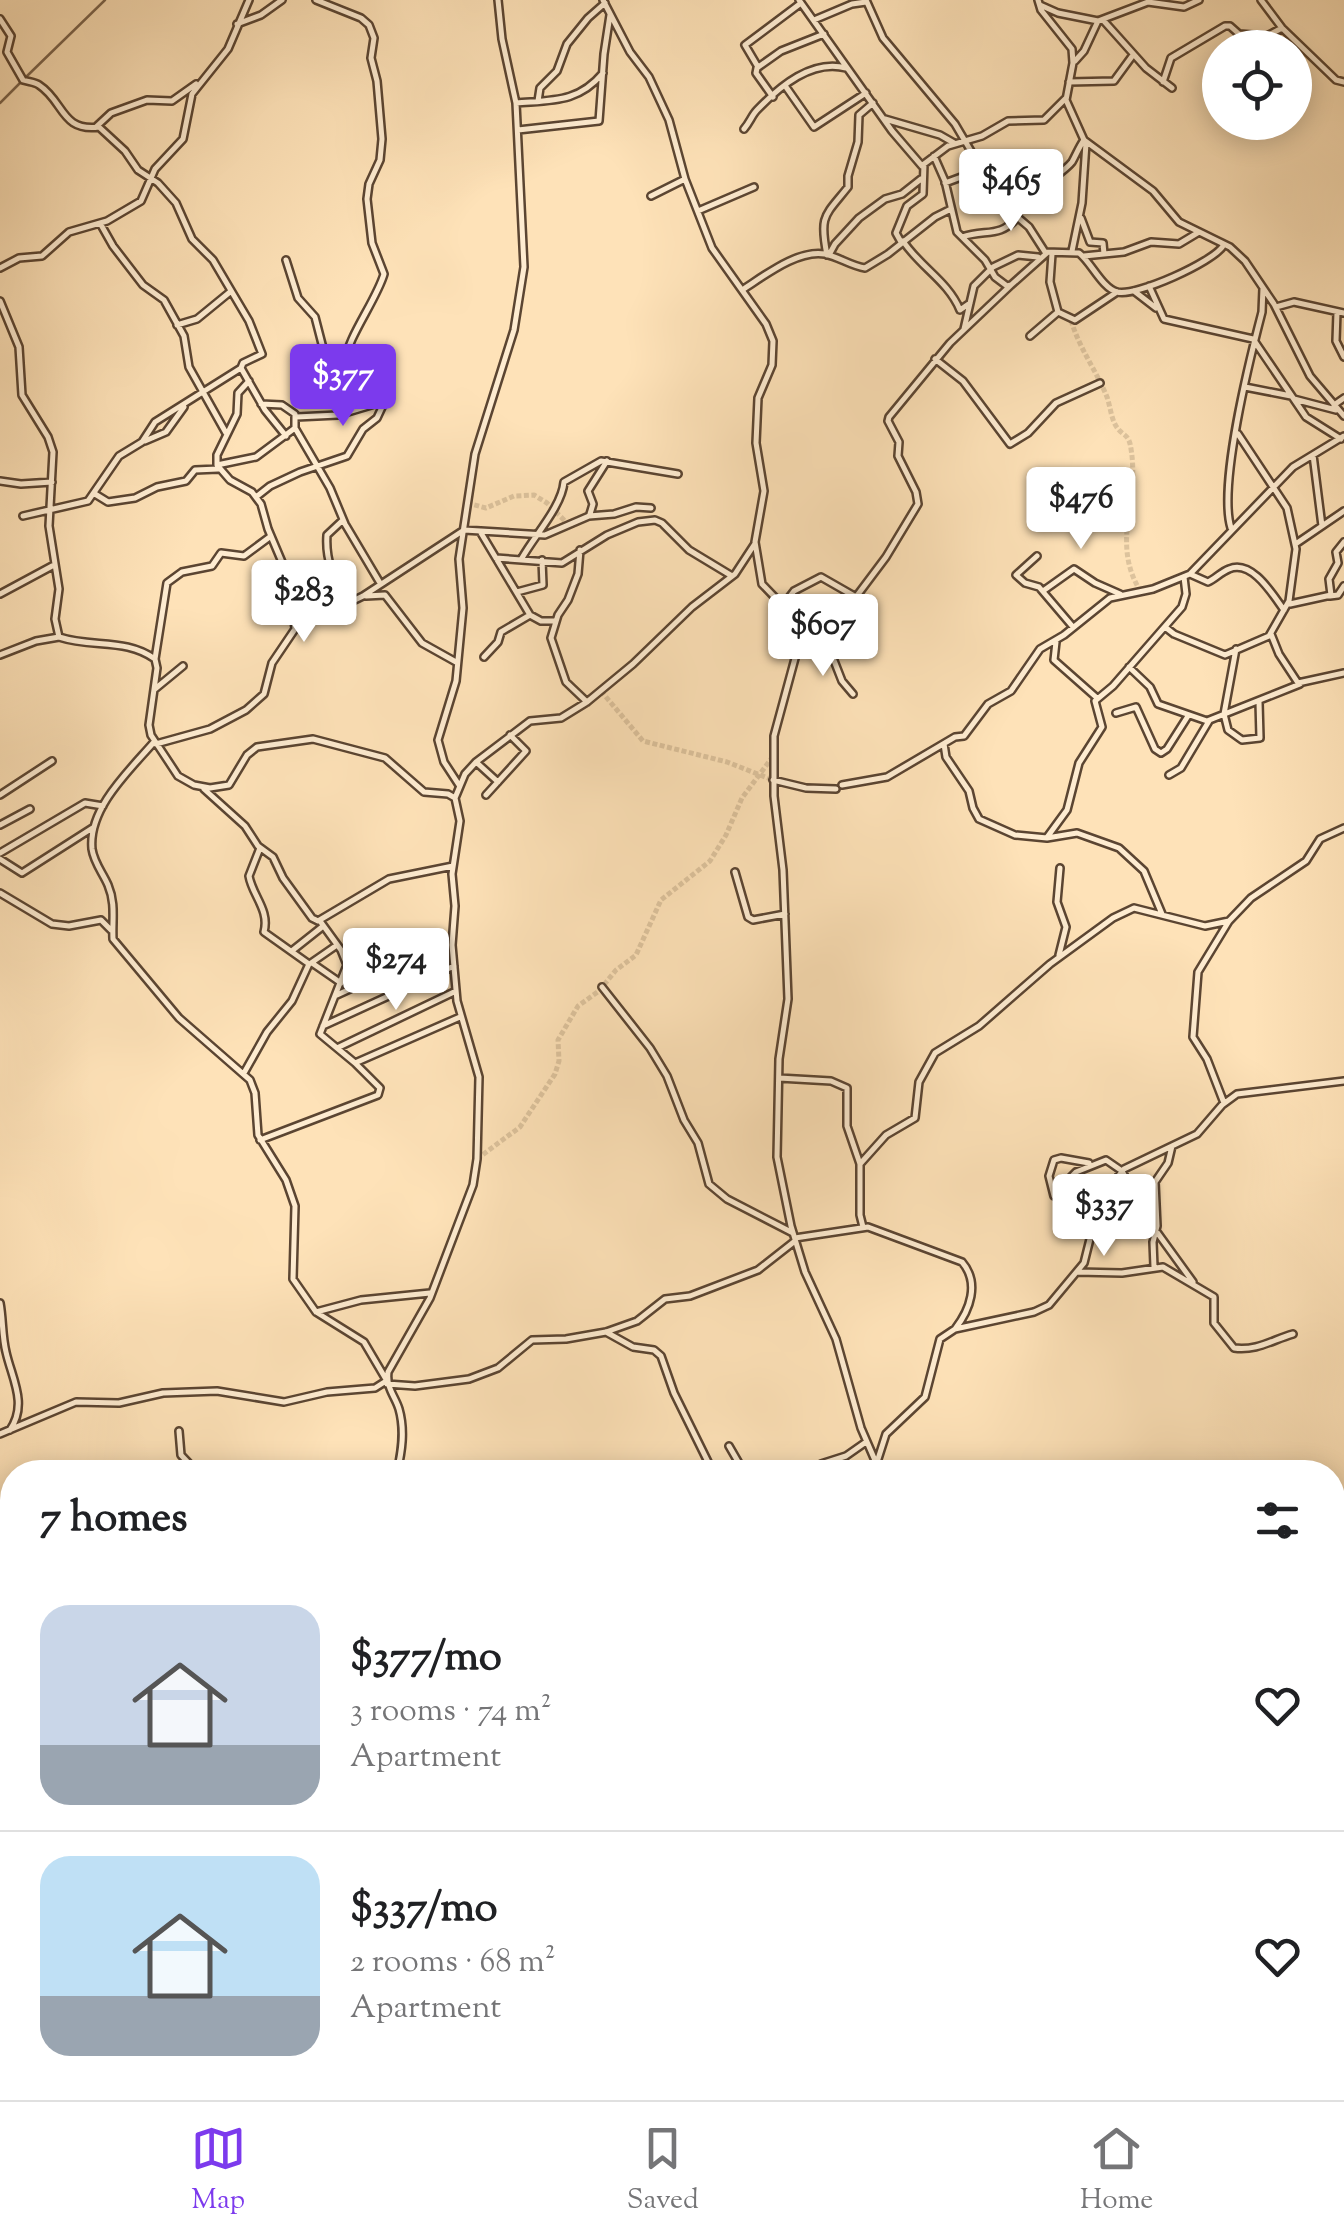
<!DOCTYPE html>
<html lang="en">
<head>
<meta charset="utf-8">
<style>
	body { margin:0; font-family:"Sorts Mill Goudy",serif; background:#f2f2f2; color:#202124; height:100vh; display:flex; flex-direction:column; font-size:38px; white-space:nowrap }
	* { box-sizing:border-box; margin:0 }
	p { font-size:32px; color:#757577 }
	.icon { flex:none; width:55px; height:55px; fill:none; stroke:currentColor; stroke-width:2; stroke-linecap:round; stroke-linejoin:round }
	.map { position:relative; flex:1; overflow:hidden }
	.drawer { position:absolute; left:0px; top:1460px; width:1345px; height:640px; display:flex; flex-direction:column; background:#fff; border-radius:40px 40px 0 0; box-shadow:0 5px 25px #0003 }
	.drawer>* { flex:none }
	.controls { position:absolute; left:1202px; top:30px; display:grid; gap:20px }
	.controls a { display:grid; place-items:center; width:110px; height:110px; border-radius:50%; background:#fff; box-shadow:0 5px 25px #0003; font-size:50px }
	.price { position:absolute; translate:-50% -85px; padding:0 22px; border-radius:10px; background:#fff; color:#222; font-size:32px; line-height:65px; filter:drop-shadow(0 2px 5px #0008) }
	.price::after { content:''; position:absolute; left:50%; top:60px; width:30px; height:22px; margin-left:-15px; background:inherit; clip-path:polygon(0 0,100% 0,50% 100%) }
	.price.on { background:#7c3aed; color:#fff }
	ul { padding:0; list-style:none }
	li { display:flex; align-items:center; gap:30px; height:250px; padding:0 40px }
	li+li { border-top:2px solid #e0e0e0 }
	li span { display:grid; place-items:center; flex:none; width:280px; height:200px; border-radius:30px; color:#555 }
	li>.icon { margin-inline-start:auto }
	span .icon { width:120px; height:120px; fill:#fffc; stroke-width:1 }
	li b { font-size:42px }
	h2 { display:flex; justify-content:space-between; align-items:center; height:120px; padding:0 40px; font-size:42px }
	.tab-bar { display:flex; justify-content:space-around; align-items:center; height:140px; border-top:2px solid #e0e0e0; background:#fff; font-size:28px; color:#757577 }
	.tab-bar a { display:grid; justify-items:center; gap:5px }
	.tab-bar .on { color:#7c3aed }
	.map>svg:first-child { display:block }
	.lines { fill:none; stroke-linecap:round; stroke-linejoin:round }
	.stream { stroke:#7b644c; stroke-width:2.5 }
	.minor-tunnel { stroke:#ddc39d; stroke-width:5; stroke-dasharray:5 2.5; stroke-linecap:butt }
	.minor-casing { stroke:#5b4532; stroke-width:10 }
	.tertiary-casing { stroke:#5b4532; stroke-width:12 }
	.minor { stroke:#feecd1; stroke-width:5 }
	.tertiary { stroke:#feecd1; stroke-width:8 }
</style>
</head>
<body>
<div class="map">
<svg width="1344" height="2100" viewBox="0 0 1344 2100">
	<rect width="100%" height="100%" fill="#fee2b8"/>
	<filter id="stains"><feTurbulence type="fractalNoise" baseFrequency=".002" numOctaves="4"/><feColorMatrix values="0 0 0 0 .2 0 0 0 0 .09 0 0 0 0 .02 0 0 0 .5 -.17"/></filter>
	<radialGradient id="worn" r=".72"><stop offset=".6" stop-color="#630" stop-opacity="0"/><stop offset="1" stop-color="#630" stop-opacity=".3"/></radialGradient>
	<g class="lines">
		<path class="stream" d="M26 77 105 0
			M0 103 20 83"/>
		<path class="minor-tunnel" d="M1071 320C1079 348 1096 370 1107 397 1110 405 1111 418 1116 426 1123 437 1129 433 1131 449 1140 502 1110 543 1141 592
			M467 503 486 508 514 496 534 495 547 503 568 524
			M601 691 643 741 727 762 773 780
			M477 1159 520 1127 555 1074 559 1061 558 1040 578 1006 599 991 616 970 636 955 661 900 710 861 726 835 742 798 774 755"/>
		<defs>
			<path id="minor" d="M316 0 361 18 369 25 374 38 371 58 377 81 382 139 380 160 369 184 367 199 372 243 384 274C377 299 346 340 346 360
				M603 0 630 52 649 77 669 120 685 179 712 248 766 324 773 341 772 365 758 398 756 443 764 491 755 542 762 584 787 610 794 628 797 651 774 736V796L783 870 788 999 779 1059 777 1157 791 1226 805 1272 836 1339 861 1428 880 1472
				M799 0 892 131 922 166
				M866 0 883 38 955 124 1002 204 1029 227 1045 252 1079 253C1091 262 1102 288 1117 292 1136 297 1213 262 1223 246
				M1038 0 1041 10 1072 49 1073 63 1066 100 1084 140 1153 191 1179 222 1230 247 1245 261 1274 304 1310 376 1344 416
				M1261 0 1282 28 1336 80 1344 82
				M1040 5 1058 13 1098 21 1148 2 1184 7 1199 0
				M0 19 11 36 7 52 23 80C29 82 35 82 39 85 64 101 61 132 99 127L125 151 138 170 158 183 176 203 192 239 213 260 249 321 262 354 243 363 241 368 265 410 286 436
				M814 20 852 4 866 2
				M1103 20 1146 68 1172 88
				M237 24 261 15 282 0
				M1075 61 1084 51 1098 21
				M758 67 745 45 801 3
				M1069 82 1114 81 1133 55
				M1163 82 1171 58 1225 26H1230L1239 34 1267 36 1282 28
				M786 87 814 127 866 93
				M773 97 756 73 757 68 781 51 824 34
				M538 101 540 88 557 71 567 44 588 18 605 3
				M516 103C552 100 578 103 603 73
				M885 119 940 135 954 143
				M96 127 111 113 147 100 172 101 196 84
				M744 129C750 122 752 115 757 110 780 86 812 59 846 68
				M518 130 599 121 604 54 610 15
				M934 156 945 181 957 232 985 260 995 277 1007 286 1011 285 1047 253
				M945 183 983 169
				M651 196 685 179
				M1005 207C1019 203 1063 173 1072 162 1076 155 1079 147 1084 140
				M698 211 754 187
				M1081 218 1090 242 1103 243 1104 254
				M100 223 113 246 143 285 164 300 184 336 189 367 226 433
				M962 237C986 229 999 238 1017 218
				M903 241C920 267 948 281 960 310L970 303
				M901 242 896 233 907 206 923 194 924 164 948 146 982 136 1008 121 1044 120 1065 99
				M1072 251 1082 203 1086 143
				M827 255C819 215 825 216 848 187V176L858 142 859 115 873 103
				M829 255 835 244 859 218 885 199 902 194 921 179
				M1084 256 1124 252 1151 242 1179 244 1199 232
				M286 260 298 298 315 317 323 348 340 351 357 374 388 400 338 415 296 417
				M0 268 19 258 42 256 69 232 107 221 141 201 155 169 183 139 192 94 228 49 249 0
				M1149 286 1164 319 1253 339 1306 417 1341 439
				M742 290C764 276 798 249 825 254 839 257 851 266 865 268L888 254 935 217 951 209
				M1134 291 1156 308
				M0 301 19 347 22 395 48 437 53 452 49 526 59 589 55 619 59 637C93 648 126 638 155 659L157 668 149 725 151 735 178 776 194 785 210 788 229 785 247 755 257 747 313 739 385 758 424 792 448 794 455 798 460 821 452 874 455 906 452 945 457 1001 479 1077 477 1159 473 1185 430 1298 388 1372C386 1388 395 1396 399 1409 405 1430 402 1451 397 1472
				M1276 307 1294 302 1344 313
				M1058 312 1075 320 1117 292
				M1337 312 1336 341 1344 357
				M177 325 197 319 230 292
				M964 329 974 286 993 267 1018 255 1038 257
				M1030 336 1058 312 1050 282 1052 254
				M935 359 963 381 1010 444 1028 433 1056 403 1100 383
				M249 381 238 393 237 414 217 455V465L230 480 252 492 261 504 268 529 290 581 295 629
				M1245 387 1291 396
				M1294 399 1336 410
				M261 404 282 405 295 414V428L330 488 345 524 380 583
				M1334 405 1344 398
				M145 441 166 432 184 407
				M1313 455 1322 526
				M217 465 256 457 295 428
				M0 481 21 484 52 482
				M95 494 108 502 135 498 157 487 186 481 195 470 218 469
				M256 497 270 486 300 472 347 456 363 429 377 418 384 403
				M590 514 593 504 588 491 607 461
				M23 516 88 501 119 456 142 442 155 422 241 368
				M343 520 327 535C325 562 335 580 347 603
				M1231 528C1218 486 1250 358 1262 312L1263 288
				M481 533 530 615 541 621H554
				M1297 543 1344 511
				M580 550 578 574 568 600 558 615 551 638 566 682 587 702
				M1037 556 1016 575 1025 583 1039 587 1073 627
				M496 558 562 563 607 535 638 522 655 520 662 523 689 550 732 576
				M522 558C535 535 562 506 564 482L601 461 678 474
				M1190 574 1208 582C1215 579 1221 572 1229 569 1252 559 1273 595 1284 610
				M1043 591 1074 569 1095 583 1120 594
				M517 592 543 585 542 560
				M0 594 54 565
				M366 596 385 595 422 643 456 662
				M1330 596 1338 595 1344 586
				M784 604 794 591 821 577 856 597
				M1290 604 1331 595 1329 579 1338 563 1336 552 1344 542
				M1165 627 1174 634 1225 655 1269 636 1289 601 1296 549 1287 508 1238 434
				M1271 634 1279 654 1298 683 1344 673
				M1056 642 1054 660 1097 698
				M804 646 833 658 842 681 853 694
				M1236 649 1224 714 1228 730 1242 740 1260 738 1259 702
				M0 655 36 641 59 637
				M797 655 856 597 886 557 918 504 916 492 898 456 899 442 888 421 889 417 950 343 1011 285
				M484 657 498 642 501 632 530 615
				M155 659 167 583 182 572 212 566 221 553 244 556 271 536
				M1129 667 1150 687 1158 704 1207 721 1300 684
				M155 689 183 666
				M1116 713 1136 707 1155 749 1161 753 1167 749 1188 716
				M154 742C130 770 88 808 92 849 94 863 103 873 108 885 116 904 112 920 113 939L179 1018 250 1080 255 1093 258 1135 286 1180 295 1206 293 1279 316 1312 364 1342 387 1381
				M156 744 210 729 246 710 264 694 272 663 295 629 363 596 464 530 545 535 589 516 614 514 636 507 651 508
				M944 744 946 757 969 791 973 808 979 819 1015 835 1047 838 1077 833 1119 848 1144 871 1162 914
				M476 762 498 782
				M1169 775 1181 768 1209 721
				M773 780 806 788 836 789
				M459 785 444 762 438 740 456 681 463 608 459 559 475 454 514 330 524 267 516 103 502 39 498 0
				M842 785 887 777 955 737 964 736 988 704 1011 691 1040 649 1064 635 1110 598 1153 589 1190 574 1293 467 1344 436
				M204 789 245 826 258 846 273 857 283 878 312 918 318 921 389 879 453 866
				M0 795 52 761
				M486 795 526 751 510 735
				M455 798 465 774 476 762 530 721 561 718 587 702 633 664 692 607 735 574 754 545
				M0 825 30 809
				M1048 836 1067 810 1079 763 1102 727 1095 701 1113 686 1182 607 1186 594 1184 577
				M0 853 85 803 103 806
				M0 859 22 873 94 827
				M735 872 748 917 753 920 785 914
				M0 893 52 924 69 926 101 920 111 930
				M320 921 341 950 347 965 320 1034 355 1063 460 1017
				M293 950 322 927
				M1059 955 1066 927 1057 902 1060 868
				M311 963 337 945
				M312 963 341 983
				M602 987 650 1048 667 1076 684 1120 698 1143 709 1184 727 1199 793 1233
				M337 995 424 955 430 978
				M323 1026 454 966
				M337 1048 456 991
				M244 1073 267 1032 292 1001 309 964 264 932C270 910 252 895 249 876L260 848
				M779 1078 831 1081 847 1088V1126L860 1164V1215L863 1227
				M1224 1103 1207 1059 1193 1037 1198 972 1229 921 1251 898 1306 861 1320 839 1344 828
				M260 1140 378 1095 380 1088 355 1063
				M860 1164 886 1135 915 1118 919 1082 935 1053 979 1026 1050 964 1113 918 1134 908 1205 926 1229 921
				M1054 1196 1049 1176 1054 1160 1061 1158 1089 1163
				M1093 1230 1072 1205 1070 1178 1076 1172 1106 1160 1122 1171 1146 1217 1193 1282
				M795 1238 868 1227 962 1262C980 1283 970 1310 955 1329
				M1154 1267 1153 1242 1157 1226 1155 1182 1168 1163 1172 1146
				M1077 1272 1122 1273 1163 1267 1214 1297V1323L1234 1348C1257 1351 1272 1340 1293 1334
				M0 1303C3 1319 2 1336 6 1352 12 1379 28 1404 10 1430
				M316 1312 361 1300 430 1293
				M606 1332 633 1347 654 1350 661 1356 674 1393 713 1472
				M387 1384 415 1386 469 1379 498 1368 532 1340 566 1339 606 1332 637 1321 665 1299 690 1296 758 1270 795 1241
				M179 1431 181 1455 197 1472
				M0 1434 76 1402 119 1403 163 1393 217 1391 284 1402 327 1392 375 1388 386 1381
				M729 1446 744 1472
				M878 1459 886 1434 925 1397 940 1339 955 1329 1034 1312 1049 1305 1084 1263 1096 1215 1110 1187 1124 1169 1197 1134 1222 1105 1237 1094 1344 1081
				M815 1472 821 1464 846 1456 866 1442
				M0 1635 12 1631
				M0 1842 12 1838
				M1332 1857 1344 1865
				M1332 1894 1344 1901
				M177 2088 187 2100
				M1089 2088 1090 2100
				M1231 2088V2100
				M56 2100 58 2088"/>
			<path id="tertiary" d="M0 1704 12 1713
				M393 2088 398 2100"/>
		</defs>
		<use href="#minor" class="minor-casing"/>
		<use href="#tertiary" class="tertiary-casing"/>
		<use href="#minor" class="minor"/>
		<use href="#tertiary" class="tertiary"/>
	</g>
	<rect width="100%" height="100%" filter="url(#stains)"/>
	<rect width="100%" height="100%" fill="url(#worn)"/>
</svg>
<div class="controls">
<a><svg class="icon" aria-label="locate" viewBox="0 0 24 24"><circle cx="12" cy="12" r="6"/><path d="M12 2v4M12 18v4M2 12h4M18 12h4"/></svg></a>
</div>
<b class="price" style="left:1011px;top:234px">$465</b>
<b class="price on" style="left:343px;top:429px">$377</b>
<b class="price" style="left:1081px;top:552px">$476</b>
<b class="price" style="left:304px;top:645px">$283</b>
<b class="price" style="left:823px;top:679px">$607</b>
<b class="price" style="left:396px;top:1013px">$274</b>
<b class="price" style="left:1104px;top:1259px">$337</b>
<section class="drawer">
<h2>7 homes<svg class="icon" aria-label="filters" viewBox="0 0 24 24"><path d="M4 7h16M4 17h16"/><circle cx="9" cy="7" r="2"/><circle cx="15" cy="17" r="2"/></svg></h2>
<ul>
<li><span style="background:linear-gradient(#c9d6e8 70%,#9aa5b1 0)"><svg class="icon" aria-label="home" viewBox="0 0 24 24"><path d="M3 11l9-7 9 7M6 9v11h12V9"/></svg></span><div><b>$377/mo</b><p>3 rooms · 74 m²</p><p>Apartment</p></div><svg class="icon" aria-label="heart" viewBox="0 0 24 24"><path d="M12 20l-8-8c-3-5 5-10 8-4 3-6 11-1 8 4z"/></svg></li>
<li><span style="background:linear-gradient(#bfe0f5 70%,#9aa5b1 0)"><svg class="icon" aria-label="home" viewBox="0 0 24 24"><path d="M3 11l9-7 9 7M6 9v11h12V9"/></svg></span><div><b>$337/mo</b><p>2 rooms · 68 m²</p><p>Apartment</p></div><svg class="icon" aria-label="heart" viewBox="0 0 24 24"><path d="M12 20l-8-8c-3-5 5-10 8-4 3-6 11-1 8 4z"/></svg></li>
</ul>
</section>
</div>
<nav class="tab-bar">
<a class="on"><svg class="icon" aria-label="map" viewBox="0 0 24 24"><path d="M3 6l6-2 6 2 6-2v14l-6 2-6-2-6 2zM9 4v14M15 6v14"/></svg>Map</a>
<a><svg class="icon" aria-label="saved" viewBox="0 0 24 24"><path d="M7 4h10v16l-5-4-5 4z"/></svg>Saved</a>
<a><svg class="icon" aria-label="home" viewBox="0 0 24 24"><path d="M3 11l9-7 9 7M6 9v11h12V9"/></svg>Home</a>
</nav>
</body>
</html>
